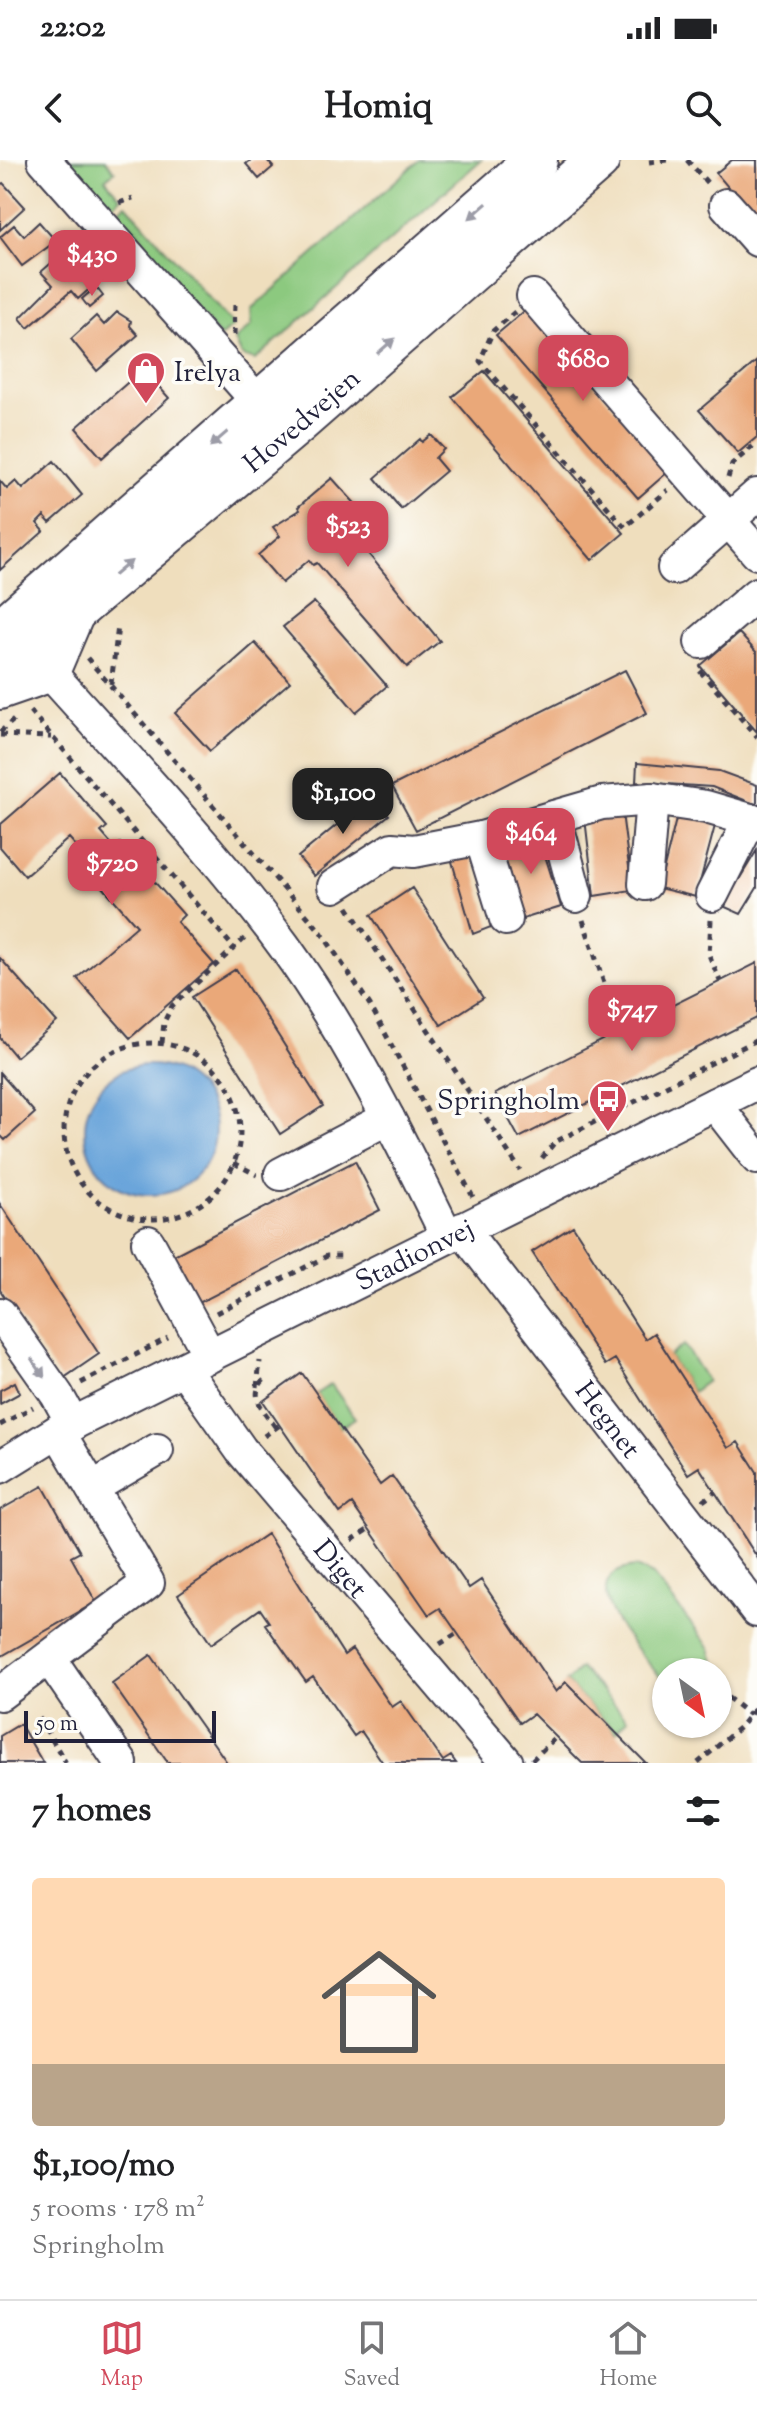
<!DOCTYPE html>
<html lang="en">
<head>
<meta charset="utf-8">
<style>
	body { margin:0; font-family:"Sorts Mill Goudy",serif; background:#f6f6f6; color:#202124; height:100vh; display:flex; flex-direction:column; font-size:30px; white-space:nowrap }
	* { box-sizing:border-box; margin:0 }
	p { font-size:26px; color:#757577 }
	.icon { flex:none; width:44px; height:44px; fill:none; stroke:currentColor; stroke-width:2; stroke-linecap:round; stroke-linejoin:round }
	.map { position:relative; height:1603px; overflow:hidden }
	.sheet { display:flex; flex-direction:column; background:#fff; flex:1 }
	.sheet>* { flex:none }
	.needle { width:52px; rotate:147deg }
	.tools { position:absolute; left:652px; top:1498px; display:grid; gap:16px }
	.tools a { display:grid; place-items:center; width:80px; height:80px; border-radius:50%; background:#fff; box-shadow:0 2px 6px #0004; font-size:40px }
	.scale { position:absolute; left:24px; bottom:20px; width:192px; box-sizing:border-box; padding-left:8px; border:4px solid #22223b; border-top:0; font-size:22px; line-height:28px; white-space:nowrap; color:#22223b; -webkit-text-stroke:6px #fdfcf7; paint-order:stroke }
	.price { position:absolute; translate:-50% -68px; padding:0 18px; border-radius:16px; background:#d1495b; color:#fff; font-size:26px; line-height:52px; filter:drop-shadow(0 2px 4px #0008) }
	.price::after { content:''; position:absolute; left:50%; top:48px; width:24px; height:18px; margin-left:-12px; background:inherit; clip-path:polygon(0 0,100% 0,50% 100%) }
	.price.selected { background:#222; color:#fff }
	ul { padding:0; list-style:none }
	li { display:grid; align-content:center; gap:16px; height:424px; padding:0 32px }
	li+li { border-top:2px solid #e0e0e0 }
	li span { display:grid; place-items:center; height:248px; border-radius:8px; color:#555 }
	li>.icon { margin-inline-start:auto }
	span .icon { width:144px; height:144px; fill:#fffc; stroke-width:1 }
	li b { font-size:34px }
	h2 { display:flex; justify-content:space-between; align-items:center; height:96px; padding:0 32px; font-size:34px }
	.status { display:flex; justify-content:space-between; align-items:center; height:56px; padding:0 40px; background:#fff; direction:ltr }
	.status svg { height:22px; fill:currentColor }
	header { display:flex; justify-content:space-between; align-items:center; height:104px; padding:0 32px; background:#fff; font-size:36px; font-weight:700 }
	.dock { display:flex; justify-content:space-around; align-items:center; height:112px; border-top:2px solid #e0e0e0; background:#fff; font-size:22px; color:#757577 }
	.dock a { display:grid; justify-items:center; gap:4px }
	.dock .selected { color:#d1495b }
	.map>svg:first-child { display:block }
	.green { fill:#8cc97f; stroke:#57765d; stroke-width:2 }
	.water { fill:#69a4da; stroke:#46638a; stroke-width:2 }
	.building { fill:#eaa879 }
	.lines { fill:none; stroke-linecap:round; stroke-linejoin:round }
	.minor-casing { stroke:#413e4e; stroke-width:36 }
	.major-casing { stroke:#413e4e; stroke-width:46 }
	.path { stroke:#413e4e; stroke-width:5; stroke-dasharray:6 6; stroke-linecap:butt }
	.minor { stroke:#fff; stroke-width:32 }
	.major { stroke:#fff; stroke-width:42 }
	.oneway { fill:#9c9ca7 }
	.labels { text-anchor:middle; stroke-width:7; stroke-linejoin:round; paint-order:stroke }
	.poi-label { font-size:28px; fill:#22223b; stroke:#fdfcf7; text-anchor:start }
	.street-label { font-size:28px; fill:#22223b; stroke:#fdfcf7 }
</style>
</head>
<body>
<div class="status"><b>22:02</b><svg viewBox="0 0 49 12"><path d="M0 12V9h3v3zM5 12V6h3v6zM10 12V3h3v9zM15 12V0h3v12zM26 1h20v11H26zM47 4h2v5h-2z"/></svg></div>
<header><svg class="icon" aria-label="back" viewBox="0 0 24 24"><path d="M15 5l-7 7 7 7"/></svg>Homiq<svg class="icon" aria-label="search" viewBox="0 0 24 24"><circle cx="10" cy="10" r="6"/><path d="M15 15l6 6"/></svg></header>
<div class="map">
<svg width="757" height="1603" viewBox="0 0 757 1603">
	<rect width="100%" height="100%" fill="#fdfcf7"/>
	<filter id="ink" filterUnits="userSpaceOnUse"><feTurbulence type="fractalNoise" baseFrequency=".0125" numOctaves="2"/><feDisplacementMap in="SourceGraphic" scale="16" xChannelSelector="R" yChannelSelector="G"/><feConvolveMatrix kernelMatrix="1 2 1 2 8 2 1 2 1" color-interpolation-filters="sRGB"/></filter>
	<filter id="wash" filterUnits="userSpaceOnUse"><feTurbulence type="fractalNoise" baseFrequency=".006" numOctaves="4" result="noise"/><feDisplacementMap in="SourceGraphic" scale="32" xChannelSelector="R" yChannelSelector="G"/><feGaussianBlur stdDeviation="1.8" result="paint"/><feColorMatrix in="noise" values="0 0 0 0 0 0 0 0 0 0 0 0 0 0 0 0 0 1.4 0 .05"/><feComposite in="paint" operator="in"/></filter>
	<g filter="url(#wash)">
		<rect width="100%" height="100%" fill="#efdebd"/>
		<path class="green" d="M62 0H105L115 11 105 19 121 38 106 51Z
			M419 0H481L255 200 242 196 235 180 252 165 251 150Z
			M126 44 233 166 220 177 112 55Z
			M684 1185 707 1221 692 1232 669 1196Z
			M331 1224 355 1258 340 1268 316 1234Z
			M636 1407 653 1415 710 1488 714 1502 712 1512H666V1523C645 1500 562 1414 636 1407Z
			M580 1508 628 1559 616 1572 566 1522Z"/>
		<path class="water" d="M85 970a65 65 0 1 1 130 0a65 65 0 1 1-130 0Z"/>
		<g id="blocks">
			<path class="building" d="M251 0H267L273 7 259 19 246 4Z
				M732 0H757V61L716 13Z
				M3 23 25 47 0 70V25Z
				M39 62 56 81 22 106 0 77 14 65 24 76Z
				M65 91 94 125 78 139 71 131 28 168 20 158 53 125 41 112Z
				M96 127 103 136 89 148 82 139Z
				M528 148 669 311 638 338 496 175Z
				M117 152 131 161 130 166 138 175 97 211 71 179 96 156 104 165Z
				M757 201V277L738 293 699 250Z
				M143 209 169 238 102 298 76 268Z
				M484 211 624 373 592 400 452 237Z
				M431 275 444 289 435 298 446 311 401 349 375 318 420 279 422 282Z
				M54 301 82 335 50 363 44 356 37 363 44 371 0 410V321L7 329 16 321 23 329Z
				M332 318 360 349 343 363 440 481 407 507 317 403 313 405 309 400 282 423 258 395 280 376 273 367 300 350 298 347Z
				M314 442 387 526 356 552 283 467Z
				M739 473 757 493V572L700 506Z
				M255 483 290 522 210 591 175 553Z
				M625 510 647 553 416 670 392 626Z
				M637 603 719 611 757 625V645L712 627 636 622Z
				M60 613 107 667 101 672 114 687 120 683 184 755 177 762 214 804 130 878 77 818 137 766 88 710 93 705 69 678 25 716 0 687V665Z
				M372 636 389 655 314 716 298 697Z
				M678 651 716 662 696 737 659 728Z
				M622 653 632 730 594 736 585 658Z
				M538 673 561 747 523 759 501 685Z
				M757 690V728L741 754 723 746Z
				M469 692 491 767 473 774 451 698Z
				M412 728 483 838 441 865 371 755Z
				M0 798 57 862 16 897 0 878Z
				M757 803V858L519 978 495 934Z
				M236 809 323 946 280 974 192 837Z
				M0 913 35 953 5 980 0 975Z
				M355 1001 380 1050 197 1144 172 1096Z
				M0 1044 99 1194 61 1220 0 1130Z
				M573 1066 645 1179 654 1173 728 1288 738 1282 757 1312V1397L699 1307 688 1314 615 1199 605 1205 532 1092Z
				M302 1213 380 1325 392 1316 469 1428 481 1420 556 1532 566 1522 646 1603H582L533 1554 520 1563 440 1448 429 1455 352 1344 340 1353 263 1241Z
				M15 1222 20 1233 0 1244V1230Z
				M43 1326 80 1392 71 1397 96 1442 0 1497V1350Z
				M267 1374 344 1495 352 1489 392 1547 401 1541 443 1601 451 1596 456 1603H383L361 1571 354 1576 313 1517 306 1522 265 1464 269 1462 260 1449 211 1484 178 1435Z
				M151 1495 226 1601 223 1603H168L112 1523Z
				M20 1564 43 1603H0V1576Z"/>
		</g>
	</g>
	<g filter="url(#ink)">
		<use href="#blocks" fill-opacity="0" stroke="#413e4e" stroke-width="2"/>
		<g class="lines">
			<defs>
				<g id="minor">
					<path d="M44 0 259 243"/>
					<path d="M726 45 757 80"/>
					<path d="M533 136 757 393"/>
					<path d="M674 408 757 335"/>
					<path d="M701 482 757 434"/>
					<path d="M52 515C131 603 214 691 284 786 349 876 399 977 447 1076"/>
					<path d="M0 533 52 515 81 447"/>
					<path d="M555 657 576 736"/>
					<path d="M481 678 506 759"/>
					<path d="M645 724 652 639"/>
					<path d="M334 726 392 689 414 691 481 678 602 643 652 639 706 647 757 662"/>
					<path d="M712 735 750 660"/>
					<path d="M715 944 757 998"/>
					<path d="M281 1014 388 958"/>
					<path id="s1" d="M462 1069 757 1451"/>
					<path d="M148 1082 210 1196"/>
					<path d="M0 1154 57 1235 73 1264"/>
					<path id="s2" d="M184 1209 241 1290 507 1603"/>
					<path id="s3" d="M0 1307 58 1271 757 923"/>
					<path d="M92 1328 157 1290"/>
					<path d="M50 1499 121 1603"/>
					<path d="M0 1534 148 1423 58 1271"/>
				</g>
				<g id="major">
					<path d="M0 471 536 0"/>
					<path id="s4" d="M0 514 299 262 598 0"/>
				</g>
			</defs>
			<use href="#minor" class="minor-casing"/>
			<use href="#major" class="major-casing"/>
			<path class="path" d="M687 0 710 26
				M649 2 668 0
				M119 43 133 38
				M515 152 493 171 480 201 625 367 668 330
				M234 175 235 144
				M728 318 732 304 757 283
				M87 498 321 772 370 845 473 1037
				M700 511 757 577
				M111 524 118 466
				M30 551 234 788
				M0 572 15 559
				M0 575 51 577
				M348 747 520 1010
				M583 760 620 871
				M711 760 709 795 720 821
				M162 883 164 862 172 846 245 778
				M64 971a88 88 0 1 1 176 0a88 88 0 1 1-176 0Z
				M542 998 555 982 757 880
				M234 1003 257 1015
				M216 1153 327 1096H344
				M264 1220C247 1236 266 1253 276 1268
				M81 1223 168 1178
				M257 1227 260 1201
				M0 1265 33 1247
				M264 1276 280 1265
				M703 1341 715 1332
				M352 1380 368 1370
				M440 1484 456 1474
				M718 1530 750 1555
				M39 1558 66 1603
				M532 1600 555 1578
				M698 1603 740 1567 757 1546"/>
			<use href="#minor" class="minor"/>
			<use href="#major" class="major"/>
		</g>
		<defs><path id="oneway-solid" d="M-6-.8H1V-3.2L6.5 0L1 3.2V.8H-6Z" transform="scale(2)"/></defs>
		<g class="oneway">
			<use href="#oneway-solid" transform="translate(478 51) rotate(139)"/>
			<use href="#oneway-solid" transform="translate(386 186) rotate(-41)"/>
			<use href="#oneway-solid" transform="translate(219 279) rotate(139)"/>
			<use href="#oneway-solid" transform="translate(123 408) rotate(-40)"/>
			<use href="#oneway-solid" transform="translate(38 1208) rotate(55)"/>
		</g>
	</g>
	<defs>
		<symbol id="shop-pin" viewBox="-11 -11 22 30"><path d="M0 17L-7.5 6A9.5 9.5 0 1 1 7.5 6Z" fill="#d1495b" stroke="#fdfcf7"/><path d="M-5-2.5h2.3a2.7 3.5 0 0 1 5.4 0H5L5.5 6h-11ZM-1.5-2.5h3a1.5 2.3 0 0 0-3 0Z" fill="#fff"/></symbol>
		<symbol id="bus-pin" viewBox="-11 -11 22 30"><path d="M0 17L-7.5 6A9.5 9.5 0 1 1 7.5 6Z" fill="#d1495b" stroke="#fdfcf7"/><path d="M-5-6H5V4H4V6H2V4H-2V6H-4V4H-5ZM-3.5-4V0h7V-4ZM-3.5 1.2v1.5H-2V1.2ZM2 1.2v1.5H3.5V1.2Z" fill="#fff"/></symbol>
	</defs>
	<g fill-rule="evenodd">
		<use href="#shop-pin" x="124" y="189" width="44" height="60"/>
		<use href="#bus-pin" x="586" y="917" width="44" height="60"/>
	</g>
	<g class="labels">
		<g class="poi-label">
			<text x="174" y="221">Irelya</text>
			<text x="580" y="949" text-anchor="end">Springholm</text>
		</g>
		<g class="street-label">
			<text dy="10" stroke="none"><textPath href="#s4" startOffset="394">Hovedvejen</textPath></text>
			<text dy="10" stroke="none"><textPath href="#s3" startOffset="466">Stadionvej</textPath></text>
			<text dy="10" stroke="none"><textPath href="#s1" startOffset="240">Hegnet</textPath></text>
			<text dy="10" stroke="none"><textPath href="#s2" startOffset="254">Diget</textPath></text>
		</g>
	</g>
</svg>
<div class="tools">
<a><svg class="needle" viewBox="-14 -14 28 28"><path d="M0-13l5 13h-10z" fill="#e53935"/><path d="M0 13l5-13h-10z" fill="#757577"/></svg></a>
</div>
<div class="scale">50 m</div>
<b class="price" style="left:92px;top:138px">$430</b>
<b class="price" style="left:583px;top:243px">$680</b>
<b class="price" style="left:348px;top:409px">$523</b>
<b class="price selected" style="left:343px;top:676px">$1,100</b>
<b class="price" style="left:531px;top:716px">$464</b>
<b class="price" style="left:112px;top:747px">$720</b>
<b class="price" style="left:632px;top:893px">$747</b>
</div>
<section class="sheet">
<h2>7 homes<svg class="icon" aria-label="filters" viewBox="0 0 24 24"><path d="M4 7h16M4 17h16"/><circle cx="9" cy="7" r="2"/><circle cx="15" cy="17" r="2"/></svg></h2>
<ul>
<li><span style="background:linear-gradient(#ffd9b3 75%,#b9a48a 0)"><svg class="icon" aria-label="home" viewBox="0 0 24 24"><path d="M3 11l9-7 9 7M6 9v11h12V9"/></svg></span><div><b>$1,100/mo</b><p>5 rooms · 178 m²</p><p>Springholm</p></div></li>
</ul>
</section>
<nav class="dock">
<a class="selected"><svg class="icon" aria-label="map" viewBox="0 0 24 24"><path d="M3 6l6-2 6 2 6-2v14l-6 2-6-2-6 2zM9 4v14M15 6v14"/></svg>Map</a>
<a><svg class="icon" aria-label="saved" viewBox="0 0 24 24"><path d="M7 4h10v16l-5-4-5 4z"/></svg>Saved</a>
<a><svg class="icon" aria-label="home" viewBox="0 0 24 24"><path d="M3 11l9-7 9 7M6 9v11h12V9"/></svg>Home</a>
</nav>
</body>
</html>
